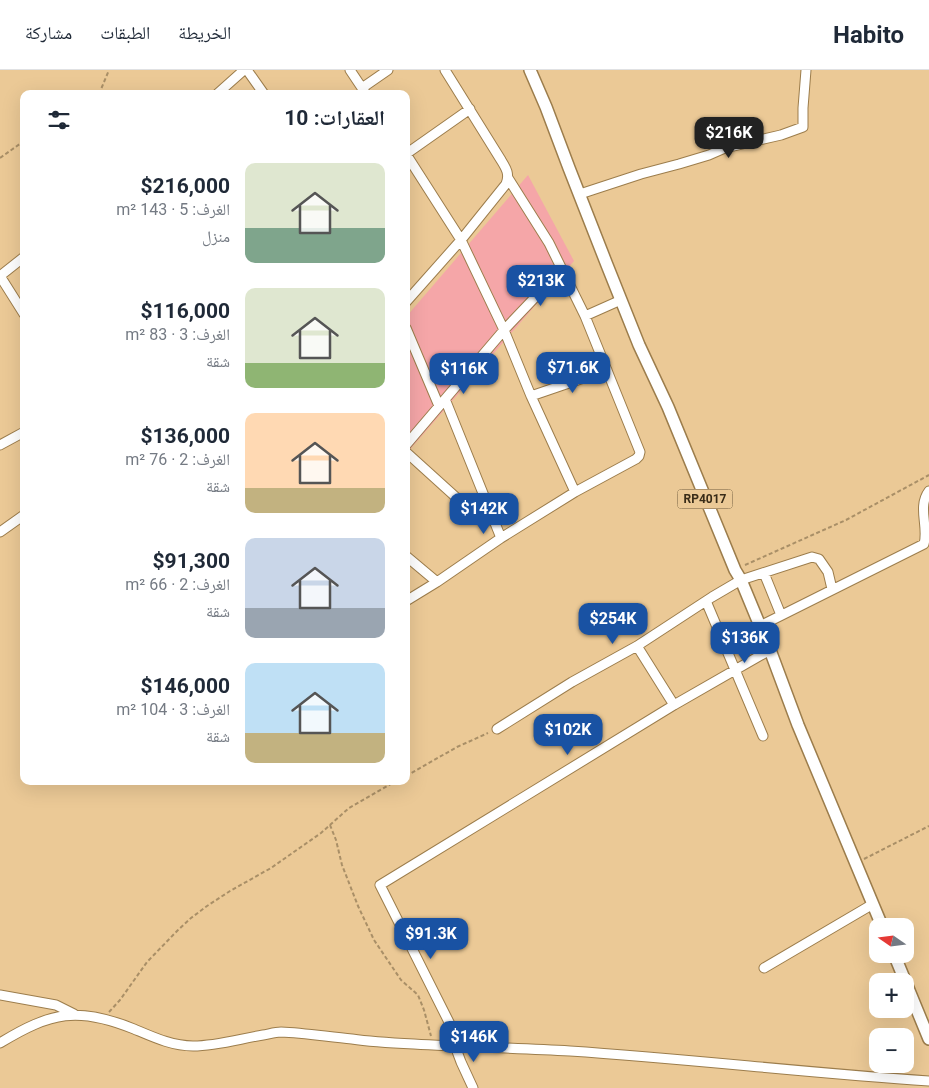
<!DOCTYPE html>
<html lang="ar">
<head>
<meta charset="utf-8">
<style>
	body { margin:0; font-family:Roboto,"Noto Naskh Arabic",sans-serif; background:#f2f2f3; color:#1f2937; direction:rtl; height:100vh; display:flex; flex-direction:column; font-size:19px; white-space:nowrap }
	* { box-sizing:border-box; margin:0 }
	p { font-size:16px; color:#747a83 }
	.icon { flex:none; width:28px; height:28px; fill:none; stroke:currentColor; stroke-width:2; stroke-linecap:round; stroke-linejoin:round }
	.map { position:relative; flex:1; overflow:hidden; direction:ltr }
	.sheet { position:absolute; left:20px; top:20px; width:390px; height:695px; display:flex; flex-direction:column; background:#fff; border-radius:10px; box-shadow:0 5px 20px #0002; direction:rtl }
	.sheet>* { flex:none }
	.needle { width:32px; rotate:284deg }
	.fabs { position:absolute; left:869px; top:848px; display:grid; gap:10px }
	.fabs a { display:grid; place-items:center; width:45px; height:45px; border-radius:10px; background:#fff; box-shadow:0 5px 20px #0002; font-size:25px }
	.price { position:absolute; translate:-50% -42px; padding:0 11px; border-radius:10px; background:#1952a3; color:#fff; font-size:16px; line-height:32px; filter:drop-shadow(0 1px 2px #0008) }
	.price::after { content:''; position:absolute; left:50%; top:30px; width:15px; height:11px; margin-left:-8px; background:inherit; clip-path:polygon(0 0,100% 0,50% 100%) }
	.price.current { background:#222; color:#fff }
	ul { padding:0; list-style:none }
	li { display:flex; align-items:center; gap:15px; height:125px; padding:0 25px }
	li span { display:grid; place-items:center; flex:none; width:140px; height:100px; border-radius:10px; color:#555 }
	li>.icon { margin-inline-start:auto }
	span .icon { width:60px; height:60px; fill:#fffc; stroke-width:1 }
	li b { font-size:21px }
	h2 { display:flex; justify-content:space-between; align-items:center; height:60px; padding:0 25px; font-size:21px }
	header { display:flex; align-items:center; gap:30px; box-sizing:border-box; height:70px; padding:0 25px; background:#fff; border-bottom:1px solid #e0e1e3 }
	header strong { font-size:24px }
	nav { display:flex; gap:28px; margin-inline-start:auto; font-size:18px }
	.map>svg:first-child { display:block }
	.green { fill:#f5a6a8 }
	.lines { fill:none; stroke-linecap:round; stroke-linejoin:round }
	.minor-casing { stroke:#9c7d4c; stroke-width:11 }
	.major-casing { stroke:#9c7d4c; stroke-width:14 }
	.path { stroke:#a98f67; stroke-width:2; stroke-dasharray:4 2.5; stroke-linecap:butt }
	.minor { stroke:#fff; stroke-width:9 }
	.major { stroke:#fff; stroke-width:11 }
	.labels { text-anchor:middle; stroke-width:4; stroke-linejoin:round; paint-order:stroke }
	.shield { fill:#ebc996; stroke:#6e5b3e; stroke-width:1 }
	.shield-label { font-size:12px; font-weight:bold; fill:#392c18 }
</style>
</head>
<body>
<header>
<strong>Habito</strong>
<nav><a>الخريطة</a><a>الطبقات</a><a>مشاركة</a></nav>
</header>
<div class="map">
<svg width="929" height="1018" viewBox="0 0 929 1018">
	<rect width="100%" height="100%" fill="#ebc996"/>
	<path class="green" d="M528 105 574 191 406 384V247Z"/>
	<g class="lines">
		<defs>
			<path id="minor" d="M247 0 264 24
				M350 0 366 24
				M362 18 388 0
				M217 24 244 0
				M470 39 406 84 461 170 504 260 531 326 575 422 636 389 639 386 640 382 585 246 549 173 508 108
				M580 124 641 104 679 94 709 85 725 78 781 65 803 57V38L806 0
				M0 206 24 244
				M0 206 24 187
				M406 232 461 170 506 114C510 104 506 98 501 90L445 0
				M585 246 621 230
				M406 258 439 336
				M531 326 607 300
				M445 329 501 468
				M0 375 24 362
				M406 375 504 260 562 199
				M406 382 469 439 495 452
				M0 462 24 445
				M406 486 437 512
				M764 503 781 545
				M406 531 437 512 501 468 575 422
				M706 531 763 666
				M760 556 924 474C929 457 917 437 929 421
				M637 576 674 635
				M497 659 572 612 637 576 712 527 741 510 812 487 819 489 828 502 832 519
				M764 898 873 834
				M0 925 56 935 74 944
				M0 973C51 942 78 936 134 959 153 967 172 976 193 976 217 976 239 969 263 965 269 964 275 962 281 962 305 963 329 967 352 969 372 972 393 973 414 974 466 977 518 978 570 981 690 989 809 1003 929 1011
				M455 976 461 992 473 1018
				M461 976 380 815 674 635 770 580"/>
			<path id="major" d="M530 0 546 37 569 98 607 195 639 275 668 337 735 500 741 510 770 580 798 655 882 856
				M894 884 929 969"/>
		</defs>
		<use href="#minor" class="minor-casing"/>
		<use href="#major" class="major-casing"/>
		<path class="path" d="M99 24 109 0
			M0 88 24 71
			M745 495 846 450 929 405
			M406 706 457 677 488 663
			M330 755 336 770 342 795 358 836 374 870 401 910 418 925 424 940 431 966
			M864 789 929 756
			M109 942 120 930 147 892 178 860 191 848 207 836 230 821 271 798 321 763 349 738 396 711"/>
		<use href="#minor" class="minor"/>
		<use href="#major" class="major"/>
	</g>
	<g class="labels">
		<rect class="shield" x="677.5" y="419.5" width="55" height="19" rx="4"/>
		<g class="shield-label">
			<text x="705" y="433">RP4017</text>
		</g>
	</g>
</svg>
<div class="fabs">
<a><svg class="needle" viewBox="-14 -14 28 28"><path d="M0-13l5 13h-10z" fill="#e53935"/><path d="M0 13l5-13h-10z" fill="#747a83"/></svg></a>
<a>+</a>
<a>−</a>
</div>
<b class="price current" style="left:729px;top:89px">$216K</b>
<b class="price" style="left:541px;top:237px">$213K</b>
<b class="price" style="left:573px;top:324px">$71.6K</b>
<b class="price" style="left:464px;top:325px">$116K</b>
<b class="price" style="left:484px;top:465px">$142K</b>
<b class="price" style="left:613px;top:575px">$254K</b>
<b class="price" style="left:745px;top:594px">$136K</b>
<b class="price" style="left:568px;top:686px">$102K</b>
<b class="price" style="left:431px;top:890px">$91.3K</b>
<b class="price" style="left:474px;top:993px">$146K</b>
<section class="sheet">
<h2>العقارات: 10<svg class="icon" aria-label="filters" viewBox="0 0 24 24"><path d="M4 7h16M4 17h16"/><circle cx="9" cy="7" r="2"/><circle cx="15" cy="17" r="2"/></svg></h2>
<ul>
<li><span style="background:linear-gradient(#dfe7d0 65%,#7fa58c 0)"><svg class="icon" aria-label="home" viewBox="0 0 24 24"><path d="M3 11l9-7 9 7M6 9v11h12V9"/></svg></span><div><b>$216,000</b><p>الغرف: 5 · 143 m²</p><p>منزل</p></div></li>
<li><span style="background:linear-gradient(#dfe7d0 75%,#8fb573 0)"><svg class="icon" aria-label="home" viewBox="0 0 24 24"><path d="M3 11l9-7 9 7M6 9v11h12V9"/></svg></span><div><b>$116,000</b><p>الغرف: 3 · 83 m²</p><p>شقة</p></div></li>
<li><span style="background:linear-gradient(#ffd9b3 75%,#c2b280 0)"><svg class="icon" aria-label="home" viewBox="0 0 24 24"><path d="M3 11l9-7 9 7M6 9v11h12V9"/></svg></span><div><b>$136,000</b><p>الغرف: 2 · 76 m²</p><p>شقة</p></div></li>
<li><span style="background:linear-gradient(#c9d6e8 70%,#9aa5b1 0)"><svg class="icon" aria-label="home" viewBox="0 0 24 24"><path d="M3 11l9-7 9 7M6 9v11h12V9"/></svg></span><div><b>$91,300</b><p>الغرف: 2 · 66 m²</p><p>شقة</p></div></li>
<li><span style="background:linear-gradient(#bfe0f5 70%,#c2b280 0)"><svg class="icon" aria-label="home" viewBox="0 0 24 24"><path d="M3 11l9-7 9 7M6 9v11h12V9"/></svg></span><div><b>$146,000</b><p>الغرف: 3 · 104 m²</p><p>شقة</p></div></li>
</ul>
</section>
</div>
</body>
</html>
